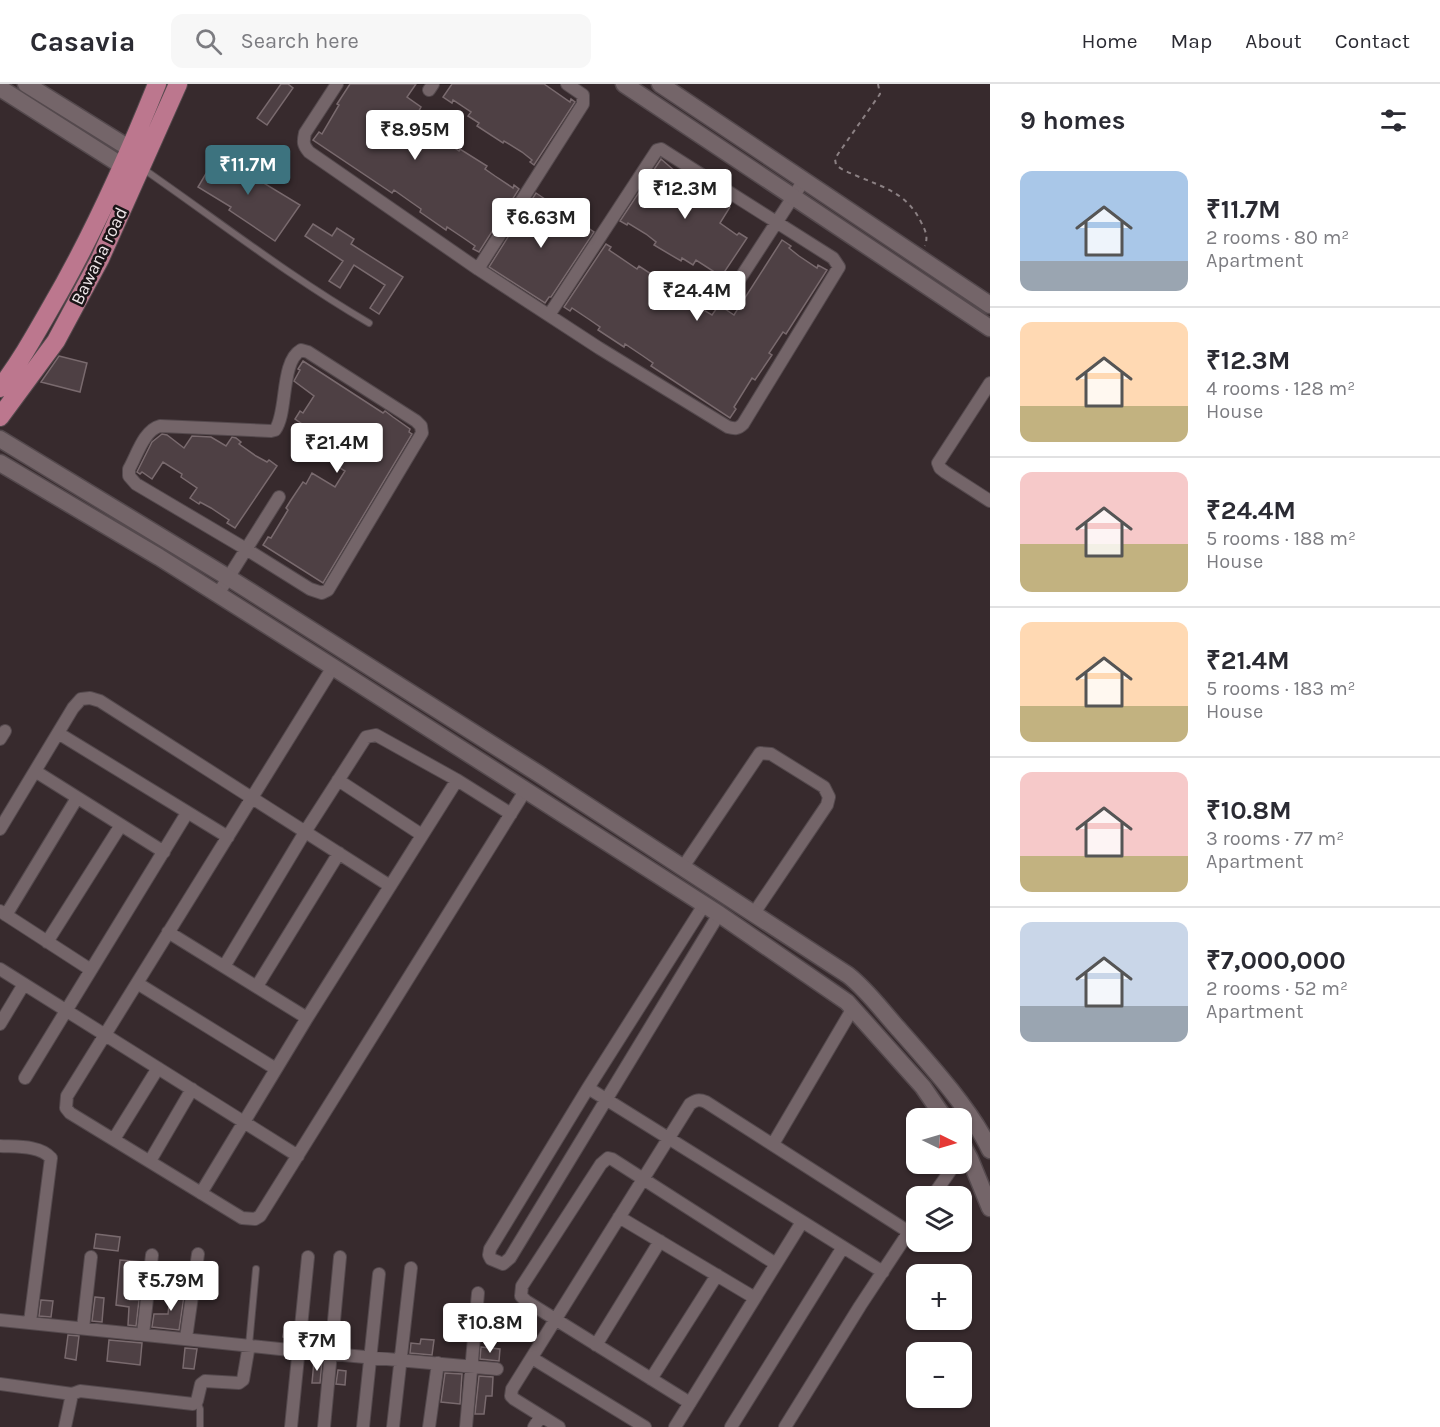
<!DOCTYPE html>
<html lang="en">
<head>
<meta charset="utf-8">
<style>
	body { margin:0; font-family:Karla,sans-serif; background:#f7f7f7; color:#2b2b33; height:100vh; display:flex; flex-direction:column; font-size:22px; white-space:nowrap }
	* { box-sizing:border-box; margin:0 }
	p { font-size:20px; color:#7c7c81 }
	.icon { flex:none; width:33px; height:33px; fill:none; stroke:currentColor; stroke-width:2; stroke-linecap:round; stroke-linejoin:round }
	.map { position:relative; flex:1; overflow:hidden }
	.panel { display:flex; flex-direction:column; background:#fff; width:450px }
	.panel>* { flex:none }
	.needle { width:39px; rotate:95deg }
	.fabs { position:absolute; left:906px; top:1024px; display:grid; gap:12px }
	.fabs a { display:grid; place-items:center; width:66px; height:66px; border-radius:12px; background:#fff; box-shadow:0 2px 4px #0004; font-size:30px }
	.price { position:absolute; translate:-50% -51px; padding:0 14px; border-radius:6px; background:#fff; color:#222; font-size:20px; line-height:39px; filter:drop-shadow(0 2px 3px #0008) }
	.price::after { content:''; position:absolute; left:50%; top:36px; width:18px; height:14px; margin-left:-9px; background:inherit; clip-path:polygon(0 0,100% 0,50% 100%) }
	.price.selected { background:#3d737f; color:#fff }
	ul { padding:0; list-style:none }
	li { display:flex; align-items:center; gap:18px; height:150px; padding:0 30px }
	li+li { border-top:2px solid #e1e1e2 }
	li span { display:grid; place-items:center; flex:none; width:168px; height:120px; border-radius:12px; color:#555 }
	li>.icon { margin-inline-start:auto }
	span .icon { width:72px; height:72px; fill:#fffc; stroke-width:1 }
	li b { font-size:26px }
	h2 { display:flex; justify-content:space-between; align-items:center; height:72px; padding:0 30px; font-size:26px }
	header { display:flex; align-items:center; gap:36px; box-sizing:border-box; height:84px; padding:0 30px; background:#fff; border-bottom:2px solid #e1e1e2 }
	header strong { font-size:28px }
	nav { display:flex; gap:33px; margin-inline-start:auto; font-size:21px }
	.search { width:420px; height:54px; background:#f7f7f7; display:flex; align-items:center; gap:15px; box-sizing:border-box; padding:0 21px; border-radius:12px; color:#7c7c81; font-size:22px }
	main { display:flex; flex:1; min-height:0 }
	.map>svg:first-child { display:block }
	.building { fill:#4e4044; stroke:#796a6e; stroke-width:1.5 }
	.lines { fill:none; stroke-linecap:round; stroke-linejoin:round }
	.lane-casing { stroke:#54494d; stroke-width:8 }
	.street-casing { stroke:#54494d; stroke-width:14 }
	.secondary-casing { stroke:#54494d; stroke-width:19 }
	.primary-casing { stroke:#54494d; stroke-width:20 }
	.path { stroke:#8b8083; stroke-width:2; stroke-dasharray:4.5 4.5; stroke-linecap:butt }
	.lane { stroke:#746569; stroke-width:6 }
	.street { stroke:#746569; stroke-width:12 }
	.secondary { stroke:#746569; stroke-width:16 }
	.primary { stroke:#bc778e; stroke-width:18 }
	.labels { text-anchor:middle; stroke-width:5; stroke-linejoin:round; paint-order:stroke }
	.street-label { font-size:18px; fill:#eee5e8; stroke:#1a1416 }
</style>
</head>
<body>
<header>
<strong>Casavia</strong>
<div class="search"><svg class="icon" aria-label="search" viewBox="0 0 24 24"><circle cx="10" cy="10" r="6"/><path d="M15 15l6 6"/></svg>Search here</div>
<nav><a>Home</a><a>Map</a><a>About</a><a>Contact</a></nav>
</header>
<main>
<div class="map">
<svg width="990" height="1343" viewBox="0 0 990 1343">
	<rect width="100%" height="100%" fill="#372a2d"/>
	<path class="building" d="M281 0H288L293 4 267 41 257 34Z
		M350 0H416L407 13 421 23 415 34 433 45 431 48 441 55 459 67 460 65 487 82 485 85 495 92 513 104 514 101 519 105 479 168 473 165 475 162 465 155 447 143 446 146 420 128 421 125 411 118 394 106 392 109 313 56 319 48 322 50 339 21 337 20Z
		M452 0H544L570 18 571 15 575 18 534 81 530 78 532 76 522 68 504 57 503 59 477 42 479 39 468 32 471 28 453 16 452 19 443 13Z
		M220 66 252 85 249 90 300 121 275 157 229 126 231 123 198 103Z
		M661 75 676 88 694 99 695 97 722 113 720 116 730 123 720 139 737 151 739 149 747 154 719 196 711 190 713 187 696 176 693 181 682 174 681 177 654 161 656 158 646 150 628 139 627 141 620 137Z
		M536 109 594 148 551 213H549L545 219 489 183Z
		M313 140 332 152 337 144 354 155 351 160 403 193 379 230 370 224 385 201 354 181 340 204 329 197 343 177 305 152Z
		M782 156 791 162 789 164 799 172 817 184 818 181 827 186 786 250 783 248 769 269 772 271 755 296 752 294 734 323 736 325 730 334 651 282 653 279 643 272 625 260 624 263 598 246 600 243 590 236 572 224 570 227 564 223 606 160 611 163 609 166 637 185 639 182 665 199 663 202 691 221 692 219 712 231 719 221 734 231Z
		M59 272 87 279 80 308 41 298Z
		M303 277 383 329 385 327 393 333 410 345 409 348 412 350 323 499 263 461 268 453 271 454 288 426 286 424 291 416 303 398 306 400 312 389 335 403 345 387 335 381 343 368 295 335 300 327 303 329 314 312 294 297 300 286 298 285Z
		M162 350 167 351 184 364 192 352 211 353 226 362 232 353 236 354 241 358 239 360 256 372 267 378 269 376 277 382 235 444 227 439 229 436 211 424 200 418 199 420 190 414 197 404 181 393 182 390 163 378 152 395 142 388 140 390 137 388 152 358Z
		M96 1150 120 1153 118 1167 94 1164Z
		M120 1176 143 1178 141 1192 132 1191 130 1216H139L136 1242 128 1241 129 1223 116 1221Z
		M171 1204 185 1205 179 1246 152 1243 154 1230H168Z
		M95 1213 104 1214 102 1238 92 1237Z
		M41 1216 53 1217 51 1233 39 1232Z
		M285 1240 293 1241 292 1255 283 1253Z
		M68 1251 79 1252 76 1276 65 1274Z
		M421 1255 434 1256 432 1271 410 1269 411 1259 420 1260Z
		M109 1256 142 1259 140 1281 107 1277Z
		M481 1263 500 1265 499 1277 480 1275Z
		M185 1264 197 1265 194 1285 183 1284Z
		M314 1277H322L320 1299H312Z
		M338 1286 346 1287 345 1301 336 1300Z
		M445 1289 462 1290 460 1320 441 1318Z
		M479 1292 493 1293 492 1312H486L484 1330H475Z"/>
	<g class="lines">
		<defs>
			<path id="lane" d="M142 84C217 136 290 193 369 239
				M249 1261 256 1185
				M197 1317 200 1325V1343"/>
			<path id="street" d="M337 0 305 49C303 58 303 61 309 68L478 185 599 264 728 343C735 345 738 345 743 340L839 183 833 174 661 65 657 66 549 231
				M429 6 433 0
				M478 185 583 20V11L567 0
				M730 210 804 96
				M301 266 308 268 416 337 421 342 422 349 328 506 322 509 310 505 246 465 136 400 129 392V385C137 371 144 346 160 342L271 347 275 346C288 329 280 278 301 266Z
				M990 299 938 379 940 384 945 388 990 417
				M218 510 279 413
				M333 583 67 1012 66 1024 70 1029 242 1134 255 1135 260 1132 525 707
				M58 649 228 753
				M0 655 5 647
				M35 687 164 768
				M338 696 422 751
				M0 745 73 624 81 615 90 614 100 617 390 802
				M683 783 760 669 771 670 824 703 829 713 827 721 754 829
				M704 821 588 1004 490 1165 489 1171 491 1175 503 1180 510 1174 719 830
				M0 827 91 886
				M6 831 77 714
				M168 848 307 934
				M47 858 121 741
				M225 881 305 748 366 653 376 651 457 696 511 730
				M0 885 298 1072
				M137 899 276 985
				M257 902 339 769
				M0 940 24 900
				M25 994 187 729
				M588 1004 883 1188
				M114 1055 158 984
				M773 1060 853 924
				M0 1062C16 1063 40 1061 51 1074L30 1238
				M150 1077 192 1005
				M201 1109 307 934 457 696
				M932 1113 955 1080
				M619 1133 755 1214
				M0 1236 299 1267 497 1285
				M83 1244 91 1173
				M143 1250 152 1171
				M186 1254 198 1170
				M596 1261 660 1157
				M532 1274 645 1343
				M651 1295 717 1191
				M0 1300 72 1310
				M690 1319 526 1217 521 1212 522 1202 601 1080 608 1074 612 1075 776 1180
				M65 1343 72 1310 80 1307 193 1320 197 1317 201 1300 205 1297 239 1299 243 1296 249 1261
				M291 1343 308 1173
				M324 1343 340 1173
				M363 1343 379 1190
				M393 1343 411 1184
				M429 1343 438 1279
				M466 1343 478 1209
				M534 1343 541 1332
				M559 1343 514 1315 511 1312 512 1305 690 1020C696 1016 699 1015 706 1018L909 1148
				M675 1343 802 1138
				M731 1343 843 1163
				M785 1343 860 1222 916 1137"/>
			<path id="secondary" d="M26 0 140 71
				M624 0 990 244
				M660 0 990 221
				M0 4 132 88
				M0 355 229 494 539 690 848 891C866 905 880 924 895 941 926 976 971 1025 990 1066
				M0 379 159 473 333 583 719 830 847 918 923 1003 945 1035
				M962 1060 970 1075 990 1124"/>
			<path id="primary" d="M0 304C20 278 35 251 51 223 93 151 126 77 157 0
				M0 333 56 257 100 175 178 0"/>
		</defs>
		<use href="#lane" class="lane-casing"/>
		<use href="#street" class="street-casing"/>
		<use href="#secondary" class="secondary-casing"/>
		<use href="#primary" class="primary-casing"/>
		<path class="path" d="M878 0 880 10 838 70 835 75 836 81C842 86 850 89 857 92 886 104 908 110 922 140 926 148 928 153 925 162"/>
		<use href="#lane" class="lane"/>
		<use href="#street" class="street"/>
		<use href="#secondary" class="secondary"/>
		<use href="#primary" class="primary"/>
	</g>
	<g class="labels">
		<g class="street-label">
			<text transform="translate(99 172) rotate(-64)" y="6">Bawana road</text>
		</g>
	</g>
</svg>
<div class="fabs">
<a><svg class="needle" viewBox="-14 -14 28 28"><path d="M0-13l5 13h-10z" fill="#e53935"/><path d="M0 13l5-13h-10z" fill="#7c7c81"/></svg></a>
<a><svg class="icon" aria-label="layers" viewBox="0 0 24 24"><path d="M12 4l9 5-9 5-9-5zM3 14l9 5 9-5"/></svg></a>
<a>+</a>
<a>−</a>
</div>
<b class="price" style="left:415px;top:77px">₹8.95M</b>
<b class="price selected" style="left:248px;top:112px">₹11.7M</b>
<b class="price" style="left:685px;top:136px">₹12.3M</b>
<b class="price" style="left:541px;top:165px">₹6.63M</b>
<b class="price" style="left:697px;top:238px">₹24.4M</b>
<b class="price" style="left:337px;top:390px">₹21.4M</b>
<b class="price" style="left:171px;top:1228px">₹5.79M</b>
<b class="price" style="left:490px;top:1270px">₹10.8M</b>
<b class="price" style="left:317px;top:1288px">₹7M</b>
</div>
<section class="panel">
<h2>9 homes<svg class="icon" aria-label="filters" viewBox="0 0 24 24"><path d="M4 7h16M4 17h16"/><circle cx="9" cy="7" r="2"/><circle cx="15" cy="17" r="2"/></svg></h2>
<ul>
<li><span style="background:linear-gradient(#a9c7e8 75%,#9aa5b1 0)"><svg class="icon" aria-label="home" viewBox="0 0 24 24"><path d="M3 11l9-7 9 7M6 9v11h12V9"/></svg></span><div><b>₹11.7M</b><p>2 rooms · 80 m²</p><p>Apartment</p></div></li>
<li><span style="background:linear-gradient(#ffd9b3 70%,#c2b280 0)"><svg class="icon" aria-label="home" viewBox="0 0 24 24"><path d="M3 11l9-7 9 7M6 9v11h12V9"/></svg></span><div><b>₹12.3M</b><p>4 rooms · 128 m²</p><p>House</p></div></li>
<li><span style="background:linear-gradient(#f6c9c9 60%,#c2b280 0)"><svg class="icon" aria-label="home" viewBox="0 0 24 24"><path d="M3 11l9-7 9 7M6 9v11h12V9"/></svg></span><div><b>₹24.4M</b><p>5 rooms · 188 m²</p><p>House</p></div></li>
<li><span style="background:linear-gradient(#ffd9b3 70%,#c2b280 0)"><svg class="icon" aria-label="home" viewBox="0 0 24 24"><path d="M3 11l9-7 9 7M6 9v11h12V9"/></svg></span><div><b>₹21.4M</b><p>5 rooms · 183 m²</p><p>House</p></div></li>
<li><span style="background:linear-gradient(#f6c9c9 70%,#c2b280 0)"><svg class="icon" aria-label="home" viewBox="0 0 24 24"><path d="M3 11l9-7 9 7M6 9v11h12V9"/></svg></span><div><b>₹10.8M</b><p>3 rooms · 77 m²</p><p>Apartment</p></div></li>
<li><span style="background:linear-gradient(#c9d6e8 70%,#9aa5b1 0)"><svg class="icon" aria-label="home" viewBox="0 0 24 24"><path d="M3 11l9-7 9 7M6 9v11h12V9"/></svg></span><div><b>₹7,000,000</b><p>2 rooms · 52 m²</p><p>Apartment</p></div></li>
</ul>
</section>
</main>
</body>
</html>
